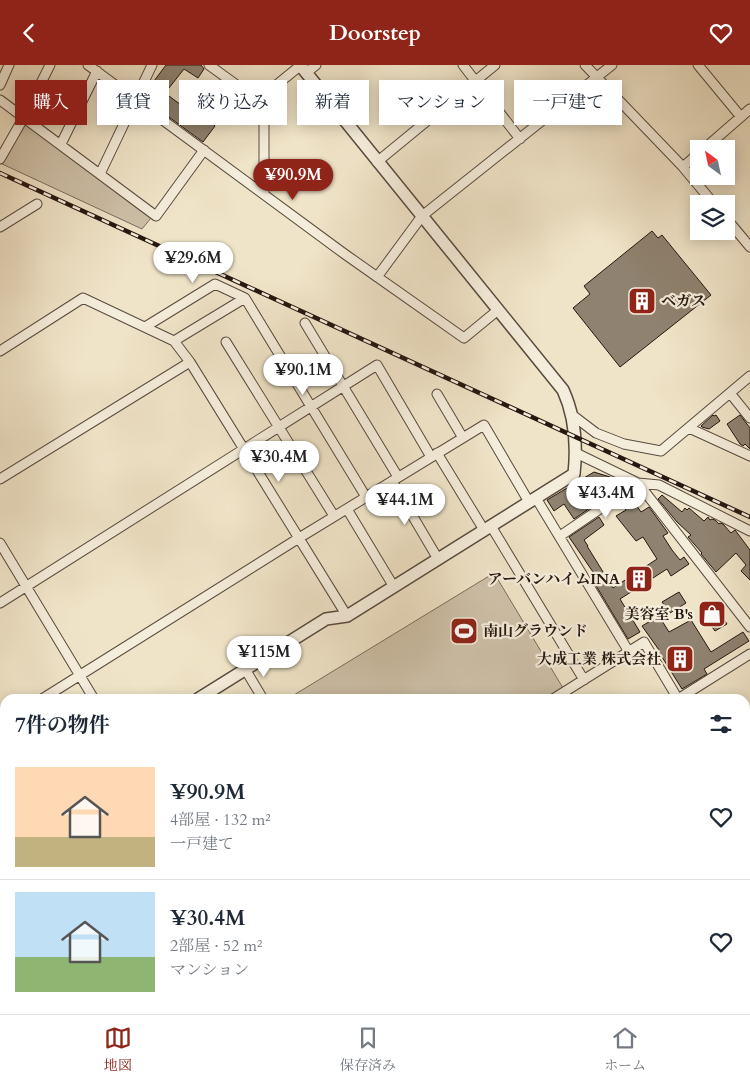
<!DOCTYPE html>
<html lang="ja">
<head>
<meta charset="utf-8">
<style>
	body { margin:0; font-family:Cardo,"Noto Serif JP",serif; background:#f6f6f7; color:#1f2937; height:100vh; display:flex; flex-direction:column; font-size:19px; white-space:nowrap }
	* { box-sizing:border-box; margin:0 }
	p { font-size:16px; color:#747a83 }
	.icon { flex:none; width:28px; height:28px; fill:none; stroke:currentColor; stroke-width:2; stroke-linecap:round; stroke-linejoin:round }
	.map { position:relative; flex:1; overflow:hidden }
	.panel { position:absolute; left:0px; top:629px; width:750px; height:321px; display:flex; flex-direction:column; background:#fff; border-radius:15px 15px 0 0; box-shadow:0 2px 12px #0003 }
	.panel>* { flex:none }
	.banner { position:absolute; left:15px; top:15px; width:720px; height:45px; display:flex; gap:10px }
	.needle { width:32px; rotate:327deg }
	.buttons { position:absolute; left:690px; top:75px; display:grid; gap:10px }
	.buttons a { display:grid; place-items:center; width:45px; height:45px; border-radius:0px; background:#fff; box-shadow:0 2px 12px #0003; font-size:25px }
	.price { position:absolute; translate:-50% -42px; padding:0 11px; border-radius:18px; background:#fff; color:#222; font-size:16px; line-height:32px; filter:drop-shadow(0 1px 2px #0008) }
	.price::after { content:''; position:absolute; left:50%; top:30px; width:15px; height:11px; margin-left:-8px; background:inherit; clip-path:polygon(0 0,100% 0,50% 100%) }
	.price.active { background:#8f2418; color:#fff }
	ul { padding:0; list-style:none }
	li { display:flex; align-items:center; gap:15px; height:125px; padding:0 15px }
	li+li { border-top:1px solid #e0e1e3 }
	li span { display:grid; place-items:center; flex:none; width:140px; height:100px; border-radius:0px; color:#555 }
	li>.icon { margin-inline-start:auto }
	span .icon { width:60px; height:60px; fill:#fffc; stroke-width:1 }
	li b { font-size:21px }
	h2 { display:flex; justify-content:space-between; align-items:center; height:60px; padding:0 15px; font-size:21px }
	.pill { padding:0 18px; border-radius:0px; background:#fff; box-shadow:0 2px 12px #0003; font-size:18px; line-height:45px }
	.pill.active { background:#8f2418; color:#fff }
	header { display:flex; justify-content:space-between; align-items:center; height:65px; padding:0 15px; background:#8f2418; color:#fff; font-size:22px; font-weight:800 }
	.tabs { display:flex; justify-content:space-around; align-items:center; height:70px; border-top:1px solid #e0e1e3; background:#fff; font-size:14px; color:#747a83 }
	.tabs a { display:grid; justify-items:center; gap:2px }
	.tabs .active { color:#8f2418 }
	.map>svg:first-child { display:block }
	.green { fill:#cec1a9; stroke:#7a6c5c }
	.building { fill:#8f8270; stroke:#261710 }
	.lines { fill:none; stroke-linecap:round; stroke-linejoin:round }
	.minor-casing { stroke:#584a3e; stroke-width:11 }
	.tertiary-casing { stroke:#584a3e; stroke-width:14 }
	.minor { stroke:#f5eddb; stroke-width:9 }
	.tertiary { stroke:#f5eddb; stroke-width:11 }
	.rail-casing { stroke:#261710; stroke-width:4.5 }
	.rail { stroke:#f5eddb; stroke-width:2.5; stroke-dasharray:8; stroke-linecap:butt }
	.labels { text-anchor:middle; stroke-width:4.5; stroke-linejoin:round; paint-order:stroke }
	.poi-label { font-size:15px; font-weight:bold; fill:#261710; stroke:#f5eddb; text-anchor:end }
</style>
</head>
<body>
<header><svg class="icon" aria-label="back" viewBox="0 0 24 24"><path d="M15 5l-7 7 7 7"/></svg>Doorstep<svg class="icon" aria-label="heart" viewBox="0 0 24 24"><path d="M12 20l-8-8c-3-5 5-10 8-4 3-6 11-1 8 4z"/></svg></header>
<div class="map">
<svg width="750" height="949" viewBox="0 0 750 949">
	<rect width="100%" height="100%" fill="#f0e4c8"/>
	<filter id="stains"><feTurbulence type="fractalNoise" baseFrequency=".004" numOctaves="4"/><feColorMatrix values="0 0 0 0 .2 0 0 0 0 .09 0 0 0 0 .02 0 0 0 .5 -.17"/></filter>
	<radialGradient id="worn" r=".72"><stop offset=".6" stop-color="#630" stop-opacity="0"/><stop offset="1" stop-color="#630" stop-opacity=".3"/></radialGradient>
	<path class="green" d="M24 58 150 149 151 153 142 164 0 98Z
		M494 508 563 623 546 634 289 633Z"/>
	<path class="building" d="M166 0H201L204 4 198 13 184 4 165 28 185 43 187 40 215 61 203 77 143 33 148 24Z
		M652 166 658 173 662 170 711 230 620 302 573 243 590 229 584 221Z
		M713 350 714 351 716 350 720 356 709 364 702 362 701 361Z
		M740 350 750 363V384L745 379 743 381 740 379 727 359Z
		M594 407 610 412 614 418 617 416 621 422 574 454 564 439 554 446 547 435Z
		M662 430 682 447 685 443 687 445 689 443 704 456 708 452 710 455 712 454 715 455 719 459 720 458 723 459 731 468 735 465 750 485V515L741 506 746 500 736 488 716 507 701 489 702 488 688 472 691 470 677 457 658 434Z
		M630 431 641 447 649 442 668 468 663 471 672 485 680 495 684 492 689 499 671 511 667 504 620 534 640 567 628 574 589 509 593 507 569 472 599 452 604 460 584 475 588 481H587L613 523 657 494 643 472 636 476 616 451 626 445 621 437Z
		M679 527 686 538 670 548 662 537Z
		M715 541 727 559 715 566 703 549Z
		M659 551 669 567 691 555 711 587 743 567 749 576 704 604 707 609 682 624 662 592 661 593 657 586 659 585 642 561Z"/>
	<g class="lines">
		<defs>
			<path id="minor" d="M88 0 346 190 464 273 498 245
				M209 0 264 40V129
				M463 0 520 74
				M585 0 683 102 714 139
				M698 0 741 52
				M306 8 316 0
				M0 20 9 0
				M0 35 156 151 204 85
				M258 35 301 0
				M61 79 97 6
				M704 84 750 44
				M0 94 24 52 50 0
				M377 97 495 0
				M683 102 699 88
				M100 109 152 0
				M726 153 750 182
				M0 162 37 139
				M377 212 422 151 612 0
				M305 258 398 412
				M145 262 215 219 245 233 366 432
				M174 276 245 233
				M226 277 334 451
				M0 286 83 233 174 276 190 297 347 551
				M730 328 750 353
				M437 329 463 373
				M571 349 596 368 624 379 661 386 750 311
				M689 363 750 391
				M437 388 484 465
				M576 388 638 418 659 420 750 466
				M0 414 190 297
				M392 416 438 494
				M638 418 750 562
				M536 433 629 587
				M347 444 394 522
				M491 461 584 615
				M560 471 638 418
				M0 478 94 634
				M0 538 377 300 431 392
				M245 604 263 634
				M42 634 299 473 484 360 529 437
				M553 634 644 577 678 634
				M678 634 750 589
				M0 660 5 657
				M0 706 5 714
				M258 945 261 949"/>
			<path id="tertiary" d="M198 634 326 554 347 551 574 409C577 381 575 351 563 325L300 0
				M0 757 5 754"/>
		</defs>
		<use href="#minor" class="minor-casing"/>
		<use href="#tertiary" class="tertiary-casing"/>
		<use href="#minor" class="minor"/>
		<use href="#tertiary" class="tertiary"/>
		<defs>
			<path id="rail" d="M0 108 750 452"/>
		</defs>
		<use href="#rail" class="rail-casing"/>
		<use href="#rail" class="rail"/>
	</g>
	<defs>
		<symbol id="building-square" viewBox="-11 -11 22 22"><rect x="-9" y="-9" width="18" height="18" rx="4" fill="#8f2418" stroke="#f5eddb"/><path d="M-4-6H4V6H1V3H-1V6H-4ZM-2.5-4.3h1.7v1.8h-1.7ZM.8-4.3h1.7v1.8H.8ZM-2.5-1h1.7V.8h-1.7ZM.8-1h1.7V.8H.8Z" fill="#fff"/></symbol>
		<symbol id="shop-square" viewBox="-11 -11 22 22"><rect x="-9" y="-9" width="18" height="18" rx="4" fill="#8f2418" stroke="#f5eddb"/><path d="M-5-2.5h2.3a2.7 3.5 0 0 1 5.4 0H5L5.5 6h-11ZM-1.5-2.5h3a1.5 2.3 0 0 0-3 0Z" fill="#fff"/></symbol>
		<symbol id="stadium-square" viewBox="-11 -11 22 22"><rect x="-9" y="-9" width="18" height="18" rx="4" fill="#8f2418" stroke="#f5eddb"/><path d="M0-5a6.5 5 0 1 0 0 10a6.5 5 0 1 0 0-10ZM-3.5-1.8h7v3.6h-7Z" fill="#fff"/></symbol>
	</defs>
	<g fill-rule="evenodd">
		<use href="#building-square" x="626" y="220" width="32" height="32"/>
		<use href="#building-square" x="623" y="498" width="32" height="32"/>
		<use href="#shop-square" x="696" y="533" width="32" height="32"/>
		<use href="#stadium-square" x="448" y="550" width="32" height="32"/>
		<use href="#building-square" x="664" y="578" width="32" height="32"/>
	</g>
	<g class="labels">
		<g class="poi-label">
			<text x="661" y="241" text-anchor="start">ベガス</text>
			<text x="620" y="519">アーバンハイムINA</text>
			<text x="693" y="554">美容室 B's</text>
			<text x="483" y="571" text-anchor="start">南山グラウンド</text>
			<text x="661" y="599">大成工業 株式会社</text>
		</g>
	</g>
	<rect width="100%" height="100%" filter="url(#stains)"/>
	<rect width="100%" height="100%" fill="url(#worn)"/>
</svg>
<div class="buttons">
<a><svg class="needle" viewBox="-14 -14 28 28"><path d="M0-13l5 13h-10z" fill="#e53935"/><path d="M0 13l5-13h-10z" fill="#747a83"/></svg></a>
<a><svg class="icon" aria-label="layers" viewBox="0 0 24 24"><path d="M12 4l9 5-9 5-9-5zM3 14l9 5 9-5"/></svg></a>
</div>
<b class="price active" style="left:293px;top:136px">¥90.9M</b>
<b class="price" style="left:193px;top:219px">¥29.6M</b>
<b class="price" style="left:303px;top:331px">¥90.1M</b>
<b class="price" style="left:279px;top:418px">¥30.4M</b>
<b class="price" style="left:606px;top:454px">¥43.4M</b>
<b class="price" style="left:405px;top:461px">¥44.1M</b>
<b class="price" style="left:264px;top:613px">¥115M</b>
<div class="banner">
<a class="pill active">購入</a>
<a class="pill">賃貸</a>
<a class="pill">絞り込み</a>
<a class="pill">新着</a>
<a class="pill">マンション</a>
<a class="pill">一戸建て</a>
</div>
<section class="panel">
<h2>7件の物件<svg class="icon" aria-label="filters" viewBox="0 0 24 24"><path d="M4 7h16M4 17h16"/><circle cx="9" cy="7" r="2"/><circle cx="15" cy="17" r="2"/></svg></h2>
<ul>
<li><span style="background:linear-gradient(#ffd9b3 70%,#c2b280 0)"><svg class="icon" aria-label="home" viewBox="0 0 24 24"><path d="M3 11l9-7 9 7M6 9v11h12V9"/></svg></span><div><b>¥90.9M</b><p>4部屋 · 132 m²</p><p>一戸建て</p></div><svg class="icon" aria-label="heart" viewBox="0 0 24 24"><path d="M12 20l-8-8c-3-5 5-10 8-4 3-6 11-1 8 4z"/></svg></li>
<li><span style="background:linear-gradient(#bfe0f5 65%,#8fb573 0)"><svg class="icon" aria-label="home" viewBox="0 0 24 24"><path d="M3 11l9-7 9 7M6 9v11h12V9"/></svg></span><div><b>¥30.4M</b><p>2部屋 · 52 m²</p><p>マンション</p></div><svg class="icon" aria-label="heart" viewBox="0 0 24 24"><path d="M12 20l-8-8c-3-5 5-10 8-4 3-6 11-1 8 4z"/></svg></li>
</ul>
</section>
</div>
<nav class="tabs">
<a class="active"><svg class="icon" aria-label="map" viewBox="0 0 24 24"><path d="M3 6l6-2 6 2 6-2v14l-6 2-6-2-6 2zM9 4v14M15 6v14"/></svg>地図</a>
<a><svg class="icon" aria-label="saved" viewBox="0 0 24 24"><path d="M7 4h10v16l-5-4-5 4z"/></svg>保存済み</a>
<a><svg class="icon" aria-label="home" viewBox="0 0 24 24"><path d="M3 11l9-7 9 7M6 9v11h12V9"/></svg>ホーム</a>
</nav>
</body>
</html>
